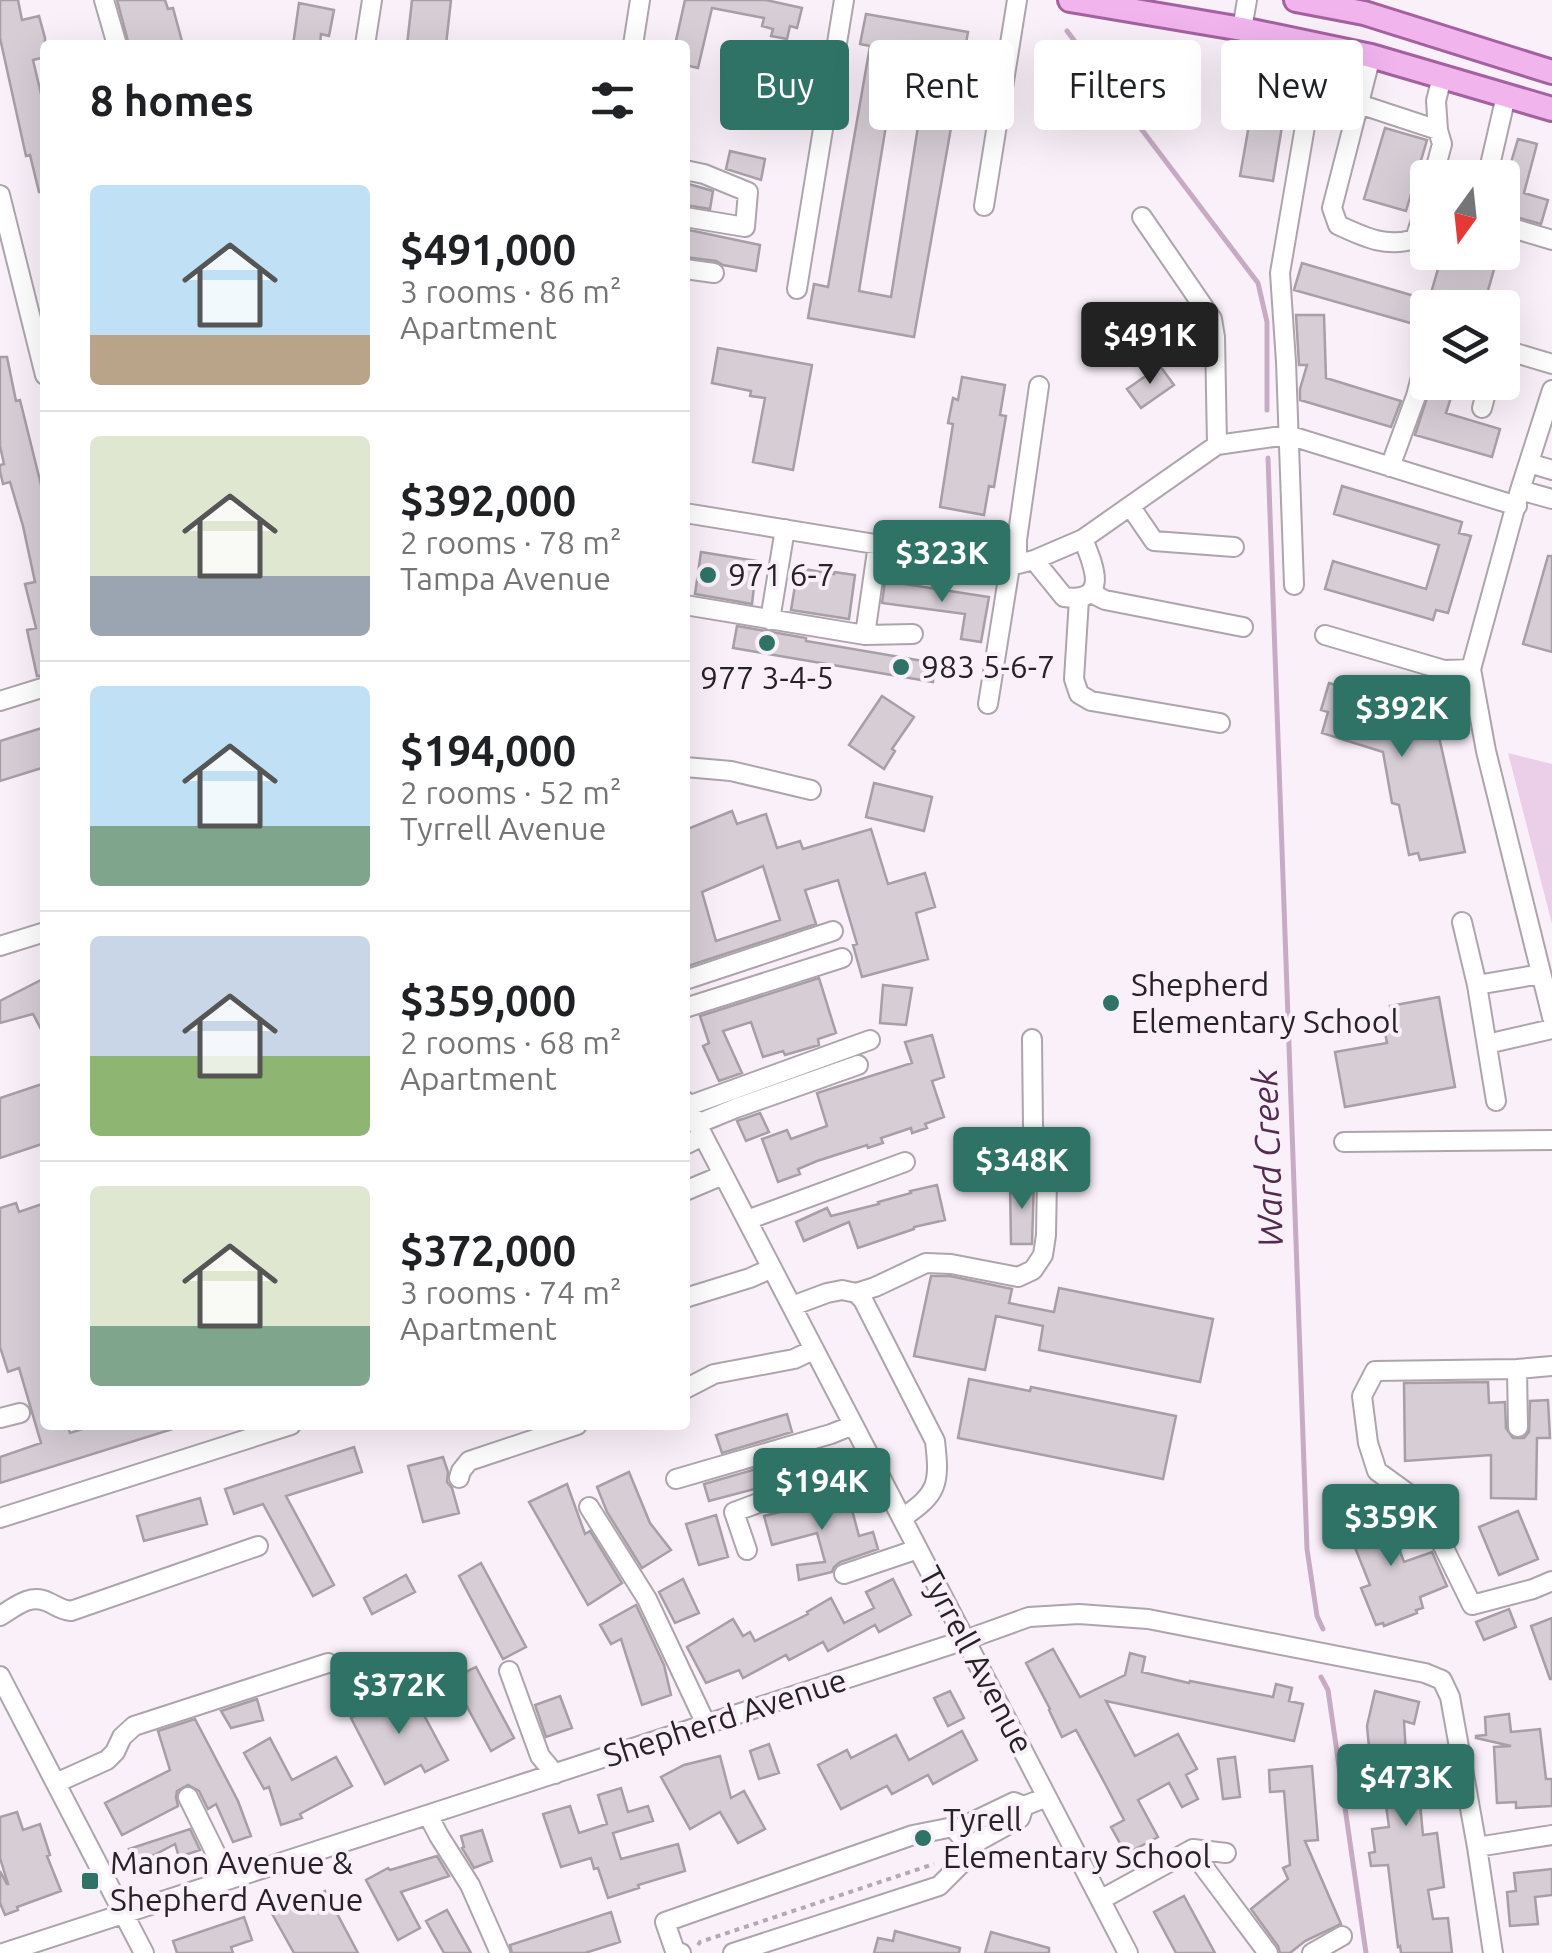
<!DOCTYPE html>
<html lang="en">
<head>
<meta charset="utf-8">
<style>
	body { margin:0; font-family:Ubuntu,sans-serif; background:#f2f2f2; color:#202124; height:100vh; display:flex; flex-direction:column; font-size:38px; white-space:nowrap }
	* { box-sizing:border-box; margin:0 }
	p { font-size:32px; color:#757577 }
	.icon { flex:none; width:55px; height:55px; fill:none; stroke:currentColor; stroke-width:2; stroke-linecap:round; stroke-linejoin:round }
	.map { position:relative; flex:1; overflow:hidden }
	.drawer { position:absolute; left:40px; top:40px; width:650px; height:1390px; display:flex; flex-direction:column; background:#fff; border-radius:10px; box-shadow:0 10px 40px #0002 }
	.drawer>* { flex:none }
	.top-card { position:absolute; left:720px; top:40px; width:680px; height:90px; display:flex; gap:20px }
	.needle { width:65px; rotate:195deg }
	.buttons { position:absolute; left:1410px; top:160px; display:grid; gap:20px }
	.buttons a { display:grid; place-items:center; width:110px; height:110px; border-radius:10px; background:#fff; box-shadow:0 10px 40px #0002; font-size:50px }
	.price { position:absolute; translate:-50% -85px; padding:0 22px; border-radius:10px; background:#2f7367; color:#fff; font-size:32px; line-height:65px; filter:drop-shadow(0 2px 5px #0008) }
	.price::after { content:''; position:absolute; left:50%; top:60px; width:30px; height:22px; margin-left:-15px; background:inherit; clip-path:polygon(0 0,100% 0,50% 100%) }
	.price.active { background:#222; color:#fff }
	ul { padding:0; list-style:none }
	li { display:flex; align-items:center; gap:30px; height:250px; padding:0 50px }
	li+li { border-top:2px solid #e0e0e0 }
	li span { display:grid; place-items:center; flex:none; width:280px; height:200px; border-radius:10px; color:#555 }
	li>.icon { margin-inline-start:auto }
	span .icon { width:120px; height:120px; fill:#fffc; stroke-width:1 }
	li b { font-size:42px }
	h2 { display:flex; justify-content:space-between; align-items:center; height:120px; padding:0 50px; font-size:42px }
	.pill { padding:0 35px; border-radius:10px; background:#fff; box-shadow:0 10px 40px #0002; font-size:35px; line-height:90px }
	.pill.active { background:#2f7367; color:#fff }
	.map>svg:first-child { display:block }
	.green { fill:#ebcee7 }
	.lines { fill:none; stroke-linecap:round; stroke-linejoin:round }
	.stream { stroke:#c7abc4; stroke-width:5 }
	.building { fill:#d6cdd5; stroke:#a79ea6; stroke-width:2.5; fill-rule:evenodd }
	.minor-casing { stroke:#ada4ac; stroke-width:22 }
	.major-casing { stroke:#a361a0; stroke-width:28 }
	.path { stroke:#b2aab1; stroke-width:4; stroke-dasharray:5 5; stroke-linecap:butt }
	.minor { stroke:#fff; stroke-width:18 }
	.major { stroke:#f1b4ed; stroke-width:22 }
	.poi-dot { fill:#2f7367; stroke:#faf0f9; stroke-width:4 }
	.labels { text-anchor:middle; stroke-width:8; stroke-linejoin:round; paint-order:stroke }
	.poi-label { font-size:32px; fill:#262326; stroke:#faf0f9; text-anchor:start }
	.street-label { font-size:32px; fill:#262326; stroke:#faf0f9 }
	.water-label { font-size:35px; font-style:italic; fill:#522b4f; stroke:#faf0f9 }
</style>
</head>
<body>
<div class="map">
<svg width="1552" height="1953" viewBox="0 0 1552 1953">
	<rect width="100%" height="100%" fill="#faf0f9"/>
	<path class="green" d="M1508 753 1552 764V924Z"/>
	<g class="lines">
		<path class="stream" d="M1067 31 1258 283 1267 322V410
			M1268 458 1307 1549 1317 1616 1323 1629
			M1321 1677 1328 1690 1366 1953"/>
	</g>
	<path class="building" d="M0 0H18L22 20 39 16 45 38V57L33 60 45 111V192H39L30 155 26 156 0 38Z
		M117 0H165L168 9 173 8 183 45H129Z
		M412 0H451L446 45H407Z
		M685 0H766L802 8 797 28 790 26 787 39 771 36 773 29 762 26 764 18 712 8 698 68 685 65V45H675Z
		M299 3 334 10 329 36 321 34 320 45H293Z
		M866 14 968 32 914 337 808 318 814 284 828 287 870 46 860 44ZM898 52 929 57 891 297 859 291Z
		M1235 76 1289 84 1273 181 1240 176 1249 125 1228 122Z
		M732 87 796 96 792 123 728 114Z
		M1385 128 1427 140 1406 211 1364 199Z
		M1518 139 1537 144 1524 193 1548 200 1541 224 1502 213V193Z
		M730 151 765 159 761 180 726 169Z
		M685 183 713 191 710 209 685 205Z
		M689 230 760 245 756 271 723 265 716 261 685 257Z
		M1443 252H1499L1483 308H1428V328L1294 290 1302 263 1428 300V303Z
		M1296 315H1324L1326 378 1401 401 1391 427 1300 400V389L1307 365H1299Z
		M718 348 812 365 793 470 753 462 765 398 750 396 751 391 712 383Z
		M0 357H7L16 401 20 400 45 501V675L37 676 27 630 36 628 25 584 35 582 23 526 10 482 3 484 0 471V465L4 464 0 446Z
		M1160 366 1174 385 1141 408 1127 389Z
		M962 377 1005 385 1000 415 1006 416 998 463 994 487 989 486 984 515 940 507 953 424 948 423 953 398 958 400Z
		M1432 382H1456L1446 413 1500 429 1492 457 1415 435Z
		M1342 486 1462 522 1459 533 1471 536 1448 613 1436 610 1433 620 1325 589 1333 561 1426 589 1439 545 1334 514Z
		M701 552 757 561 752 604 695 594Z
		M1548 556H1552V652L1523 644Z
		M798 568 834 574V572L855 575 849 619 791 610Z
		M885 581 989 597 981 642 961 639 965 614 882 603Z
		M737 626 806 638V641L935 663 933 682 733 648Z
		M1342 678 1432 706 1465 852 1420 860 1418 853 1409 855 1399 805 1392 803 1383 752 1322 733 1328 712 1321 710 1329 683 1340 686Z
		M882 696 914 717 892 749 895 751 884 769 849 745Z
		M45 727V767L0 781V741Z
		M874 783 932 797 924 831 866 817Z
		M732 811 737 824 766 814 777 848 800 841 803 849 871 829 888 884 925 873 935 907 916 913 928 959 862 977 853 945 857 944 838 880 805 890 816 924 685 967V830ZM763 866 780 920 716 941 702 892Z
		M45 978V1037L33 1014 0 1023V1001Z
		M819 978 836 1033 818 1039 819 1045 785 1055 783 1051 763 1057 751 1022 723 1031 742 1073 719 1081 703 1046 709 1043 700 1016Z
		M883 985 912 988 906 1025 880 1023Z
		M1439 997 1455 1087 1345 1107 1335 1052 1387 1043 1383 1023 1393 1021 1390 1006Z
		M932 1035 944 1077 932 1081 944 1117 925 1124 927 1128 912 1133 911 1128 881 1138 883 1143 868 1148 867 1145 817 1161 798 1169 800 1174 778 1182 762 1139 787 1130 791 1139 827 1126 817 1093 912 1063 905 1042Z
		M45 1083V1143L0 1158V1098Z
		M760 1113 769 1132 746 1141 737 1121Z
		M1010 1181H1034L1032 1244H1011Z
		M937 1185 945 1220 914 1227V1229L858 1248 849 1222 804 1241 796 1222 827 1208 831 1216 879 1204 878 1202 911 1193 910 1191Z
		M16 1203 19 1212 45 1203V1425H67L70 1433 95 1425H175L176 1428 0 1483V1457L41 1443 19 1368 8 1372 0 1347V1208Z
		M931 1276H950L1012 1289 1009 1303 1054 1312 1059 1288 1213 1319 1200 1382 1039 1350 1043 1326 996 1316 985 1370 914 1356Z
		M969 1379 1030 1391 1031 1387 1176 1416 1163 1479 958 1438Z
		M1488 1382 1489 1403 1505 1402 1506 1428 1513 1438H1524L1529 1432 1530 1401 1548 1400 1550 1438H1537L1536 1499 1491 1498V1455L1405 1461 1404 1383Z
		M787 1414 792 1432 722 1453 716 1435Z
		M354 1447 362 1472 286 1496 334 1585 313 1596 263 1504 234 1514 225 1489Z
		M819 1451 823 1466 777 1483 709 1501 704 1484Z
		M443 1457 448 1472 447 1482 452 1488 459 1513 423 1522 408 1466Z
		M629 1472 650 1523 671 1550 642 1568 607 1512 597 1487Z
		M567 1484 585 1534 590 1531 622 1583 588 1605 529 1502Z
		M848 1495 859 1536 873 1532 878 1549 840 1562 834 1567 832 1572 799 1580 797 1565 825 1562 817 1533 772 1545 764 1516Z
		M200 1498 207 1524 144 1541 137 1516Z
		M1383 1506 1404 1562 1432 1552 1447 1586 1420 1597 1423 1608 1416 1610 1417 1613 1384 1626 1383 1623 1376 1625 1361 1588 1370 1585 1344 1520Z
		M1518 1511 1538 1559 1499 1575 1479 1527Z
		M716 1515 728 1557 699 1565 686 1524Z
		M481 1563 526 1647 503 1659 459 1576Z
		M406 1575 415 1592 372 1614 364 1598Z
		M683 1579 699 1613 675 1623 659 1592Z
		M893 1579 911 1615 879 1632 875 1625 828 1651 823 1642 789 1660 786 1655 743 1678 739 1670 706 1683 687 1647 733 1619 743 1636 750 1632 755 1641 808 1614 807 1612 831 1598 844 1623 874 1608 866 1592Z
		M636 1605 664 1665 671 1695 642 1705 621 1639 611 1644 600 1625Z
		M1509 1609 1516 1627 1484 1640 1476 1622Z
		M1552 1618V1679H1550L1531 1626Z
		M1053 1649 1080 1697 1125 1675 1130 1653 1145 1657 1142 1672 1189 1683 1190 1681 1273 1697 1276 1684 1292 1688 1289 1701 1303 1704 1294 1741 1106 1701 1135 1756 1178 1734 1197 1769 1186 1775 1198 1799 1182 1807 1169 1783 1138 1800 1158 1837 1126 1854 1111 1827 1124 1820 1103 1780 1076 1730 1062 1737 1049 1710 1050 1709 1026 1663Z
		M476 1667 514 1738 491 1751 452 1679Z
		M410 1689 448 1760 425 1772 421 1765 385 1784 351 1718Z
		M950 1691 964 1718 948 1726 934 1698Z
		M1375 1691 1419 1702 1414 1724 1404 1721 1406 1754 1426 1752 1431 1801 1420 1803 1423 1835 1437 1833 1444 1887 1428 1890 1433 1919 1448 1918 1452 1953H1401L1400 1946 1398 1947 1388 1865 1371 1866 1369 1853 1375 1852 1372 1829 1389 1827 1382 1776 1381 1761H1383L1370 1758 1367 1726Z
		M560 1696 572 1728 546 1737 535 1705Z
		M257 1699 263 1720 231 1728 221 1711Z
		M1509 1714 1511 1732 1540 1729 1546 1779H1552V1806L1516 1808V1802L1497 1803 1494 1747 1511 1746 1476 1738V1736L1486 1735 1485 1717Z
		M195 1719 238 1801 251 1836 233 1842 216 1804 208 1809 199 1791 188 1785 177 1791 176 1797 178 1806 122 1835 105 1803 170 1770 158 1731Z
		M962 1731 977 1760 933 1784 928 1775 892 1794 887 1786 841 1809 818 1765 847 1750 851 1758 896 1735 909 1760Z
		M270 1738 292 1780 336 1757 352 1786 300 1814 302 1818 281 1825 269 1787 264 1789 244 1753Z
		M769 1744 779 1773 759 1779 750 1751Z
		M720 1756 731 1798 744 1791 765 1829 738 1843 720 1812 690 1829 661 1777 684 1765Z
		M1235 1757 1240 1797 1223 1799 1218 1759Z
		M1312 1766 1318 1840 1305 1841 1341 1924 1305 1941 1290 1953H1280L1278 1946 1251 1909 1288 1879 1283 1868 1290 1865 1284 1791 1270 1792 1269 1770Z
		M621 1788 628 1812 648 1806 653 1821 613 1833 621 1859 678 1844 685 1871 638 1885 639 1888 608 1898 598 1868 594 1869 591 1858 561 1867 543 1814 570 1806 579 1833 607 1824 598 1795Z
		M17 1812 23 1830 40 1824 50 1855 47 1856 61 1891 17 1907 18 1910 5 1915 0 1903V1871L7 1884H8L0 1858V1817Z
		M190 1829 200 1850 179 1857 175 1844 137 1864 129 1849Z
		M482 1830 492 1861 474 1868 462 1848 464 1847 461 1836Z
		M437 1856 449 1876 401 1892 420 1928 398 1940 366 1880 388 1868 390 1870Z
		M1552 1869V1895L1535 1897 1538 1924 1510 1926 1507 1892 1516 1891 1514 1873Z
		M325 1891 358 1953H294L271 1912 292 1900 296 1906Z
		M1184 1896 1215 1953H1176L1154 1912Z
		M447 1910 471 1953H444L426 1921Z
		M611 1912 620 1942 585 1953H512L510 1945Z
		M244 1917 252 1940 231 1947 233 1953H177L173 1941Z
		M895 1931 960 1948 959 1953H874L878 1938 893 1941Z
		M991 1932 1049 1948V1953H985Z"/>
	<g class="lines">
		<defs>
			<path id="minor" d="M104 0 117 45
				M1242 29 1247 0
				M365 45 372 0
				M633 45 640 0
				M1371 56 1332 208 1338 225C1364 237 1386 248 1415 239L1428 198
				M1359 104 1438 130 1436 101 1442 77
				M685 170 704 174 748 192 745 227 685 217
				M1433 178 1442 144 1438 130
				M1487 178 1506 96
				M0 195 45 375
				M984 206 1017 0
				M1142 217 1212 319 1215 337 1217 445
				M1502 225 1552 240
				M685 269 714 273
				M797 289 844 0
				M1502 349 1552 364
				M1552 390 1520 490 1471 669 1486 751 1552 1017
				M1482 408 1489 382
				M1529 463 1552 470
				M1390 467 1416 396 1422 373V346
				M1520 490 1552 499
				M1130 506 1154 541 1234 547
				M685 513 1010 566 1034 560 1083 539 1217 445 1288 435 1517 506
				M1034 560 1064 597C1110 603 1094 566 1083 539
				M1017 564V540L1039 386
				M1294 585 1286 362 1280 273 1319 44
				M1091 593 1105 600 1243 627
				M1079 599 1074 679 1079 694 1091 701 1220 723
				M685 605 865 635 913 634
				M770 620 785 529
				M865 635 878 544
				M1325 635 1444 670 1471 669
				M0 701 45 687
				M988 704 1010 566
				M685 767 731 771 811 790
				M1462 922 1477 985 1541 974
				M0 946 45 932
				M685 980 833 931
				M1477 985 1496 1101
				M685 1008 842 958
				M1487 1044 1552 1029
				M685 1101 1128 1953
				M688 1106 870 1040
				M697 1124 736 1108 858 1065
				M1344 1142 1552 1140
				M685 1145 703 1136
				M685 1191 723 1175
				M747 1220 905 1162
				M856 1293 863 1300 935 1441C940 1484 938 1494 902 1518
				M685 1298 750 1278 772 1268
				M792 1306 827 1293 842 1290 856 1293 875 1287 926 1263 951 1264 1018 1277 1033 1270 1043 1255 1046 1235 1047 1177 1033 1127 1032 1039
				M1552 1366 1517 1369 1375 1371 1362 1396 1368 1443 1377 1471 1428 1508 1441 1542 1472 1605 1533 1589 1552 1581
				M1517 1369 1518 1427
				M685 1389 714 1374 794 1359 813 1350
				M0 1418 20 1413
				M459 1478 461 1471 469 1461 577 1425
				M676 1479 831 1434 853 1425
				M589 1507 647 1599 706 1724
				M0 1518 291 1425
				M747 1550 734 1512 872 1461
				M844 1574 918 1549
				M0 1616C15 1607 30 1593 48 1602 57 1606 61 1610 71 1611L258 1546
				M509 1671 540 1756 555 1774
				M0 1676 144 1953
				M56 1783 107 1760 115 1752 122 1737 134 1726 328 1663
				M188 1797 220 1862V1883
				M428 1815 439 1836 470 1885 500 1953
				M963 1839 964 1826 1014 1802 1024 1806 1047 1797
				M963 1839 973 1844 1020 1818 1024 1806
				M1477 1847 1552 1835
				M1191 1850 1268 1953
				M1102 1899 1193 1849 1226 1853
				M3 1953 965 1640 1029 1617 1079 1614 1148 1619 1425 1673 1442 1680 1450 1697 1477 1847 1493 1953
				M681 1953 675 1951 665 1922 913 1835 953 1827 963 1839 969 1856 939 1886 733 1953
				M1312 1953 1342 1936"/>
			<path id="major" d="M1070 0 1242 29 1371 56 1552 109
				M1296 0 1364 13 1552 72"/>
		</defs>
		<use href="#minor" class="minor-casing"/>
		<use href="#major" class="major-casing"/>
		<path class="path" d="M698 1945 700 1942 934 1864"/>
		<use href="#minor" class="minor"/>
		<use href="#major" class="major"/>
	</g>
	<g class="poi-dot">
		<circle cx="708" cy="575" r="10"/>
		<circle cx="767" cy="643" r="10"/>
		<circle cx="901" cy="667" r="10"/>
		<circle cx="1111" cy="1003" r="10"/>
		<circle cx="923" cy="1838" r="10"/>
		<rect x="80" y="1871" width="20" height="20" rx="5"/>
	</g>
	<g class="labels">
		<g class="poi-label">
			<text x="728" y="586">971 6-7</text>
			<text x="921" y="678">983 5-6-7</text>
			<text x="767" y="689" text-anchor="middle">977 3-4-5</text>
			<text x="1131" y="996">Shepherd<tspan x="1131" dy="37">Elementary School</tspan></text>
			<text x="943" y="1831">Tyrell<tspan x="943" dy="37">Elementary School</tspan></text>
			<text x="110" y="1874">Manon Avenue &amp;<tspan x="110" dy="37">Shepherd Avenue</tspan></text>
		</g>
		<g class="street-label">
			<text transform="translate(976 1660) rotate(62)" y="11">Tyrrell Avenue</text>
			<text transform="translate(725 1718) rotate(-18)" y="11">Shepherd Avenue</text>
		</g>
		<g class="water-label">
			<text transform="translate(1268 1158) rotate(-92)" y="12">Ward Creek</text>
		</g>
	</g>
</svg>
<div class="buttons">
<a><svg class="needle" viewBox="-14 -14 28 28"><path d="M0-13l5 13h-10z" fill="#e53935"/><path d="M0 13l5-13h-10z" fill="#757577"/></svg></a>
<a><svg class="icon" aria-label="layers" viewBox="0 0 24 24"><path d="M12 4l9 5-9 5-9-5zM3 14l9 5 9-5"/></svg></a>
</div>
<b class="price active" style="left:1150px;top:387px">$491K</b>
<b class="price" style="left:942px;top:605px">$323K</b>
<b class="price" style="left:1402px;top:760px">$392K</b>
<b class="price" style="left:1022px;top:1212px">$348K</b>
<b class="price" style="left:822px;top:1533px">$194K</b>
<b class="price" style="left:1391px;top:1569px">$359K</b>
<b class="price" style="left:399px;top:1737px">$372K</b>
<b class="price" style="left:1406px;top:1829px">$473K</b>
<div class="top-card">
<a class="pill active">Buy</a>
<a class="pill">Rent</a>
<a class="pill">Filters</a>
<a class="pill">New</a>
</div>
<section class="drawer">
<h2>8 homes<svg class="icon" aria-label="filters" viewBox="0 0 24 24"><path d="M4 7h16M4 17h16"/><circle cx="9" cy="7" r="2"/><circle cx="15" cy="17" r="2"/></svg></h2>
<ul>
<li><span style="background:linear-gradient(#bfe0f5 75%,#b9a48a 0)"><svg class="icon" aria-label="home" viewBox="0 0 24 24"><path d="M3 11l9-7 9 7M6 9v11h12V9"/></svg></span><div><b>$491,000</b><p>3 rooms · 86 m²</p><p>Apartment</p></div></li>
<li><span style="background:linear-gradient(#dfe7d0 70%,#9aa5b1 0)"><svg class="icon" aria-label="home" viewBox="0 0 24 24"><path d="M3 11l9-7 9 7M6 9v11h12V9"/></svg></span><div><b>$392,000</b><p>2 rooms · 78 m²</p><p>Tampa Avenue</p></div></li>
<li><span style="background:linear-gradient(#bfe0f5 70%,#7fa58c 0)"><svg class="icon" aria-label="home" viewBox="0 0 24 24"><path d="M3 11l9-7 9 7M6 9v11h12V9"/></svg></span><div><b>$194,000</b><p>2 rooms · 52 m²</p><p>Tyrrell Avenue</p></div></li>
<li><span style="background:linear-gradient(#c9d6e8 60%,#8fb573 0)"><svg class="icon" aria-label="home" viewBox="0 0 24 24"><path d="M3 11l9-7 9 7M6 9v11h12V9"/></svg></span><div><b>$359,000</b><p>2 rooms · 68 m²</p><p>Apartment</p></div></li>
<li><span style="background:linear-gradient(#dfe7d0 70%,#7fa58c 0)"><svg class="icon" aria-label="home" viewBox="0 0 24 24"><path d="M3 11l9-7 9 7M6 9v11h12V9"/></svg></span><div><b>$372,000</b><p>3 rooms · 74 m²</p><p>Apartment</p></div></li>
</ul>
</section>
</div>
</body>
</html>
